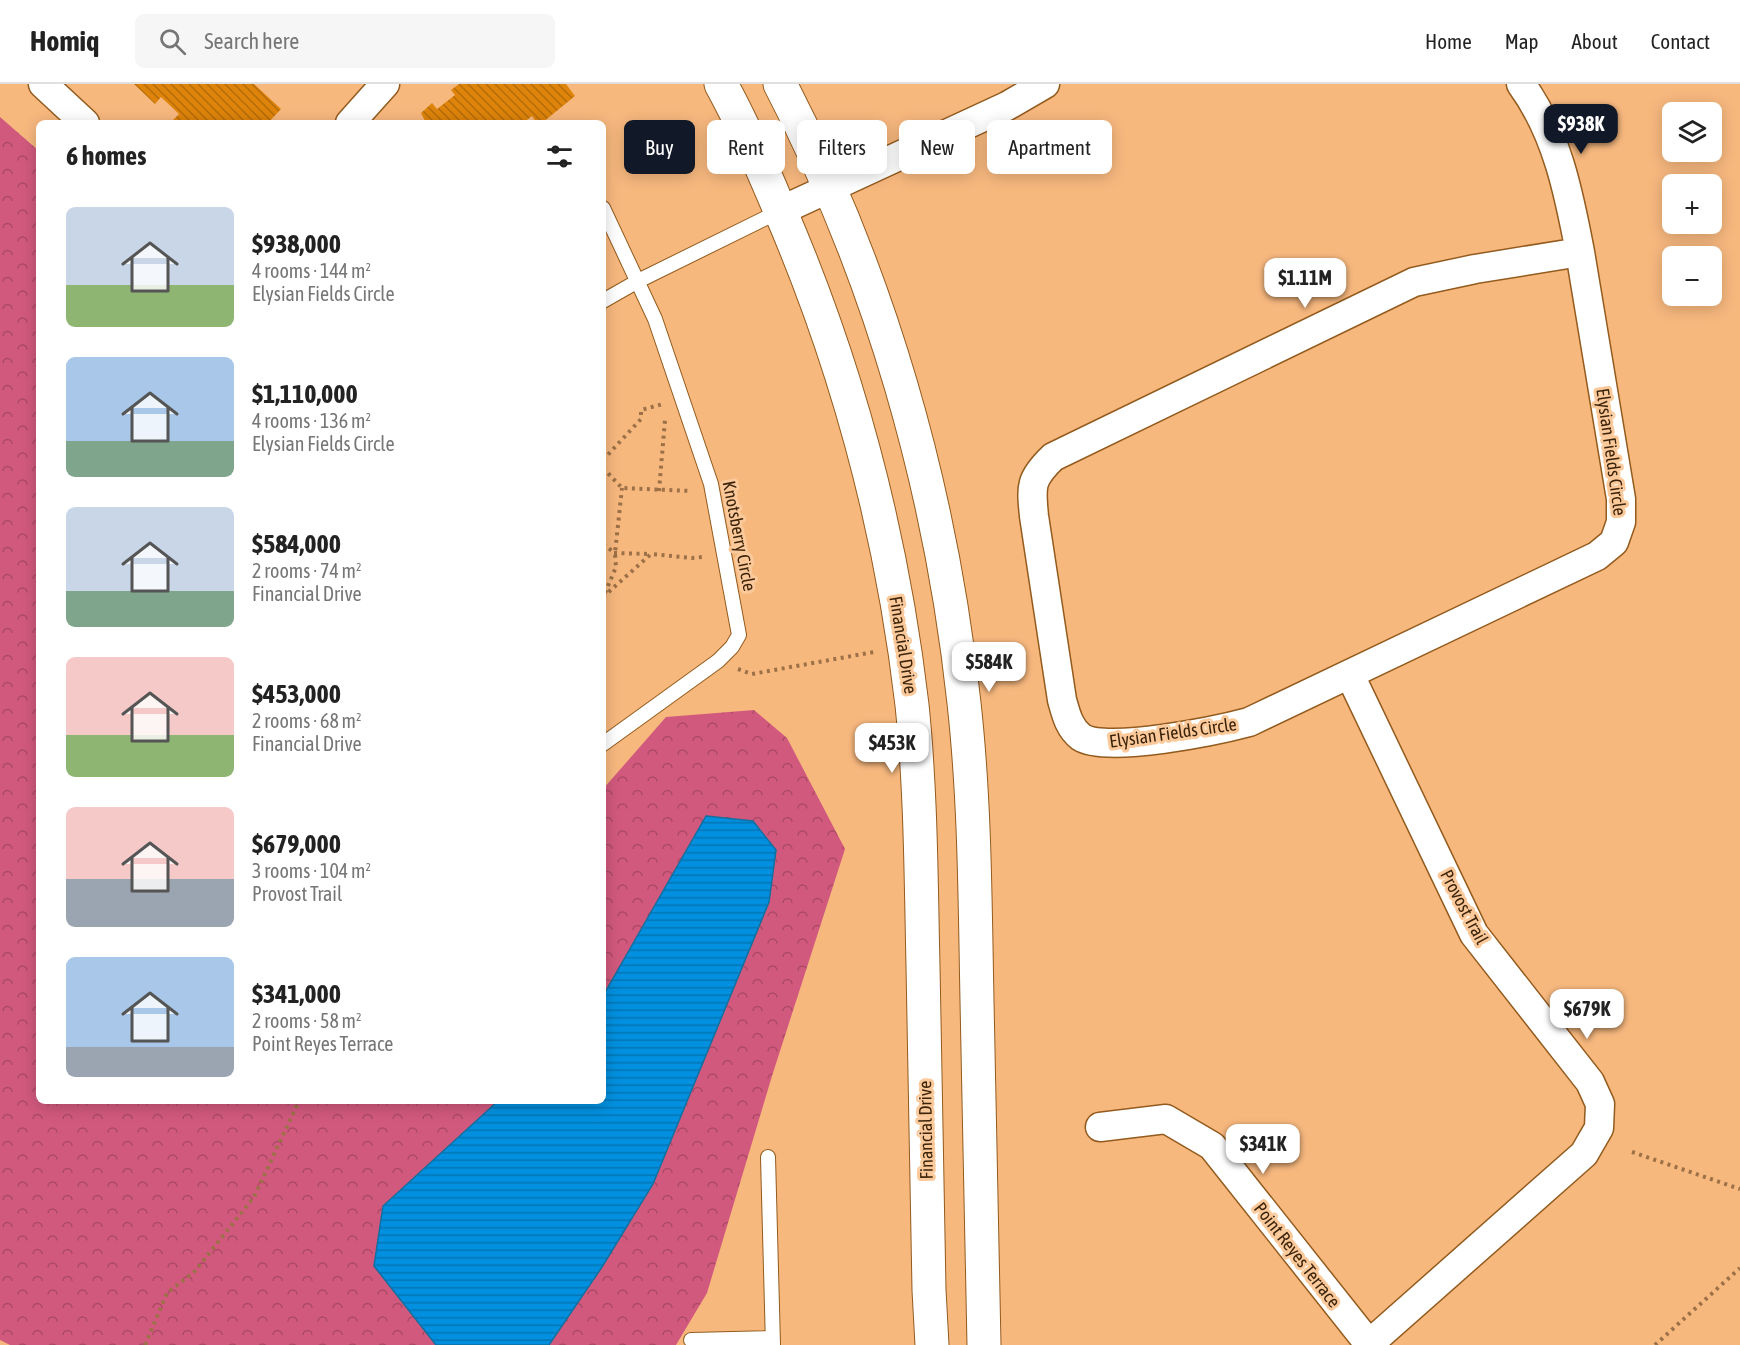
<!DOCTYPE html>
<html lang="en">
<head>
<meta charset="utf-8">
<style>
	body { margin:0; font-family:"Asap Condensed",sans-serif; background:#f6f6f6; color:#222; height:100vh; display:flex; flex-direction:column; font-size:22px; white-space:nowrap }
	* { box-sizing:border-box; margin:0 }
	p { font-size:20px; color:#767676 }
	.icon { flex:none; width:33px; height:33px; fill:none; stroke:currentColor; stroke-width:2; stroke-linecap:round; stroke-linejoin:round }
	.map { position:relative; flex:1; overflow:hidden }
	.panel { position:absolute; left:36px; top:36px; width:570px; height:984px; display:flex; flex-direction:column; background:#fff; border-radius:9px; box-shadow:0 3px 15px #0003 }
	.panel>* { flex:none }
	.banner { position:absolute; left:624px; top:36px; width:570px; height:54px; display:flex; gap:12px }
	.buttons { position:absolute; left:1662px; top:18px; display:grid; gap:12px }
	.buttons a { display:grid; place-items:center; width:60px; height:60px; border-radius:9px; background:#fff; box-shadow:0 3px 15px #0003; font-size:30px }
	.price { position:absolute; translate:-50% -51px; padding:0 14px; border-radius:12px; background:#fff; color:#222; font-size:20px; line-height:39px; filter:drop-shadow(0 2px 3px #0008) }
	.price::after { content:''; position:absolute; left:50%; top:36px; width:18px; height:14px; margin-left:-9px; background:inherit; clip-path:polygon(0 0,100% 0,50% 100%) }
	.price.active { background:#111827; color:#fff }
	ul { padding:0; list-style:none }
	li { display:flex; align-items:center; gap:18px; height:150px; padding:0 30px }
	li span { display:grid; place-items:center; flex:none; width:168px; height:120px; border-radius:9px; color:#555 }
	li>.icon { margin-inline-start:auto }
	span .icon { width:72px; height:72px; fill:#fffc; stroke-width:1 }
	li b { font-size:26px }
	h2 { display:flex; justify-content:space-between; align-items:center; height:72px; padding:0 30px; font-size:26px }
	.pill { padding:0 21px; border-radius:9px; background:#fff; box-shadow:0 3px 15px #0003; font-size:21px; line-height:54px }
	.pill.active { background:#111827; color:#fff }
	header { display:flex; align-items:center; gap:36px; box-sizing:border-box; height:84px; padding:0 30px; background:#fff; border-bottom:2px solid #e0e0e0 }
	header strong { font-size:28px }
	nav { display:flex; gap:33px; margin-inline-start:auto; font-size:21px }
	.search { width:420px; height:54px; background:#f6f6f6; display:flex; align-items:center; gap:15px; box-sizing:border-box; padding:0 21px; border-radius:9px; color:#767676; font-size:22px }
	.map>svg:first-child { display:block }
	.forest { fill:url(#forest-crowns) }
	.water { fill:url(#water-rules); stroke:#12709f; stroke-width:1.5 }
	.building { fill:url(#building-back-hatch) }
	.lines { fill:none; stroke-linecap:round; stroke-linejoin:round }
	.lane-casing { stroke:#935b1e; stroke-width:16 }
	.street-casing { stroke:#935b1e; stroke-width:31 }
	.secondary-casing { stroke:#935b1e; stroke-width:35 }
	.path { stroke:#9d7147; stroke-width:4; stroke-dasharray:3 4.5; stroke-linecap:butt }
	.lane { stroke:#fff; stroke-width:14 }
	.street { stroke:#fff; stroke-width:28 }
	.secondary { stroke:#fff; stroke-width:33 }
	.labels { text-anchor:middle; stroke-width:6; stroke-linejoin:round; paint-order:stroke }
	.street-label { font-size:18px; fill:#3c240b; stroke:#fbc99a }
</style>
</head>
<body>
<header>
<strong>Homiq</strong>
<div class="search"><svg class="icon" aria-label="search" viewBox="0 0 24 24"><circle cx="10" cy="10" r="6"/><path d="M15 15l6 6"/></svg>Search here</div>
<nav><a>Home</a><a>Map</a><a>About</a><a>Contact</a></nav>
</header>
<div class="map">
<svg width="1740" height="1261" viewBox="0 0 1740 1261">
	<defs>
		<pattern id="forest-crowns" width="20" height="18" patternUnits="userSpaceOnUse" patternTransform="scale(1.5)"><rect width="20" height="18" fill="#d1597e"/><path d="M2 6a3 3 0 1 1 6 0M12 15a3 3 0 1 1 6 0" fill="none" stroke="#ab4965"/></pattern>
		<pattern id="water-rules" width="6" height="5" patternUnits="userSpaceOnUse" patternTransform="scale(1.5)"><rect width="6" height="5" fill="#0090df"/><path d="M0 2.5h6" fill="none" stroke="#0475b3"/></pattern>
		<pattern id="building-back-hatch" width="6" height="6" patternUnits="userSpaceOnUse" patternTransform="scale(1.5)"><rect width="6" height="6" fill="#de840a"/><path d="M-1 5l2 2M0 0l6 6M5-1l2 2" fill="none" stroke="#b56c09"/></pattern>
	</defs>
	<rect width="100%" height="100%" fill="#f7b87e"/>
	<path class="forest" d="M0 33 39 67V1017H603V705L666 633 754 626 787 654 845 765 772 992 707 1209 676 1261H10L0 1256Z"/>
	<path class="water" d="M706 732 753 737 776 766 769 818 653 1100 602 1183 549 1261H436L374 1182 383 1122 498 1017H603V912Z"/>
	<path class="building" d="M134 0H254L281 25 268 39H176L173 36 179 30 161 13 155 20Z
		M459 0H566L575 12 542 39H537L532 32 523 39H426L421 29 432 19 437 25 455 11 451 6Z"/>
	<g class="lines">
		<defs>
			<path id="lane" d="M603 124 655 235 711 400 739 551 732 563 718 577 603 660
				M603 217 638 197 780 127
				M768 1073 773 1261
				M691 1256 772 1254"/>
			<path id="street" d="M43 0 85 39
				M1521 0C1557 49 1569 110 1580 168
				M350 39 385 0
				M780 127 1007 22 1045 0
				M1580 168 1621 415V438L1614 458 1597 472 1249 638C1219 646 1106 670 1081 653 1069 644 1066 630 1062 616L1034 432C1031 402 1030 395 1053 373L1414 198 1475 185Z
				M1350 591 1474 850 1590 998 1600 1020 1599 1044 1584 1070 1368 1261
				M1100 1043 1166 1035 1212 1062 1369 1260"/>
			<path id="secondary" d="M721 0C743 40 761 81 779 124 847 281 892 450 912 621 921 708 921 795 923 882 925 990 927 1098 929 1206L932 1261
				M780 0C880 191 941 405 964 619 975 718 975 818 977 917 979 1032 982 1146 984 1261"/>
		</defs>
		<use href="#lane" class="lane-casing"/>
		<use href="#street" class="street-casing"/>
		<use href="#secondary" class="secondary-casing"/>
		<path class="path" d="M603 376 641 335V326L663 320
			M603 384 622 404 691 407
			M659 407 665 336
			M603 460 615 469
			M614 469 650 470
			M605 509 616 483 615 469 622 404
			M603 513 651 470 692 474 703 473
			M738 585 752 590 874 568
			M1632 1068 1740 1105
			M145 1261 167 1209 195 1187 254 1113 299 1017
			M1655 1261 1740 1184"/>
		<use href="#lane" class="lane"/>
		<use href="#street" class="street"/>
		<use href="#secondary" class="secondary"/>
	</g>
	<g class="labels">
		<g class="street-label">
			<text transform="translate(1611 368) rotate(82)" y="6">Elysian Fields Circle</text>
			<text transform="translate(739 452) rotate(79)" y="6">Knotsberry Circle</text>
			<text transform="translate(903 561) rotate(81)" y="6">Financial Drive</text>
			<text transform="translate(1173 649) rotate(-8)" y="6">Elysian Fields Circle</text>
			<text transform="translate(1464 823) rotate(62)" y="6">Provost Trail</text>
			<text transform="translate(926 1046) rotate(-91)" y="6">Financial Drive</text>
			<text transform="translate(1297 1171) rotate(52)" y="6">Point Reyes Terrace</text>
		</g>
	</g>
</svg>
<div class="buttons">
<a><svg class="icon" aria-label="layers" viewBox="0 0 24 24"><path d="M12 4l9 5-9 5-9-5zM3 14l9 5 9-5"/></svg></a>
<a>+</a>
<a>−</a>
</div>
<b class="price active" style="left:1581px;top:71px">$938K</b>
<b class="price" style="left:1305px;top:225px">$1.11M</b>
<b class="price" style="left:989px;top:609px">$584K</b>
<b class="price" style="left:892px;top:690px">$453K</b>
<b class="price" style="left:1587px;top:956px">$679K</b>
<b class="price" style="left:1263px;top:1091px">$341K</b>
<div class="banner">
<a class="pill active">Buy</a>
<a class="pill">Rent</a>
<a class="pill">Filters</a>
<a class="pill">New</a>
<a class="pill">Apartment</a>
</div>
<section class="panel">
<h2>6 homes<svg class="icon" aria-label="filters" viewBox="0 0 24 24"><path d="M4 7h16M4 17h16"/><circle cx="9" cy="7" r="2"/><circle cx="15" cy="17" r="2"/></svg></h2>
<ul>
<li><span style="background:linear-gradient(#c9d6e8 65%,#8fb573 0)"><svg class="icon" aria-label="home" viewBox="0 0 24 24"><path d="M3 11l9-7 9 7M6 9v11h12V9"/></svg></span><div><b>$938,000</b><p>4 rooms · 144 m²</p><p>Elysian Fields Circle</p></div></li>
<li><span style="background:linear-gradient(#a9c7e8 70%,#7fa58c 0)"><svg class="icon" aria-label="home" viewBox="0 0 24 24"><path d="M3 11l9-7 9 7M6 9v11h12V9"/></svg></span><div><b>$1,110,000</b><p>4 rooms · 136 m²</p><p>Elysian Fields Circle</p></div></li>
<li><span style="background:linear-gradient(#c9d6e8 70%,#7fa58c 0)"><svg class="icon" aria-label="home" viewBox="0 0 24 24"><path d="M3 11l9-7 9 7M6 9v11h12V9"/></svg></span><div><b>$584,000</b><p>2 rooms · 74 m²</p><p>Financial Drive</p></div></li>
<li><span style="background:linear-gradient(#f6c9c9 65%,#8fb573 0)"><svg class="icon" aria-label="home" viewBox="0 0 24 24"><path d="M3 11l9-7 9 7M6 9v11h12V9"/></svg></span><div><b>$453,000</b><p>2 rooms · 68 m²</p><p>Financial Drive</p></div></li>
<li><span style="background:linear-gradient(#f6c9c9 60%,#9aa5b1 0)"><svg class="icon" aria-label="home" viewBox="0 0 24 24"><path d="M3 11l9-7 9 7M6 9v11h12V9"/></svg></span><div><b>$679,000</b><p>3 rooms · 104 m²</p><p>Provost Trail</p></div></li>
<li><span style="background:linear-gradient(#a9c7e8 75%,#9aa5b1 0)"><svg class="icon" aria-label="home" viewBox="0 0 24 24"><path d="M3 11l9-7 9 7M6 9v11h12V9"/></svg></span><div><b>$341,000</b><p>2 rooms · 58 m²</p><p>Point Reyes Terrace</p></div></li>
</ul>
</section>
</div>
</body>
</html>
